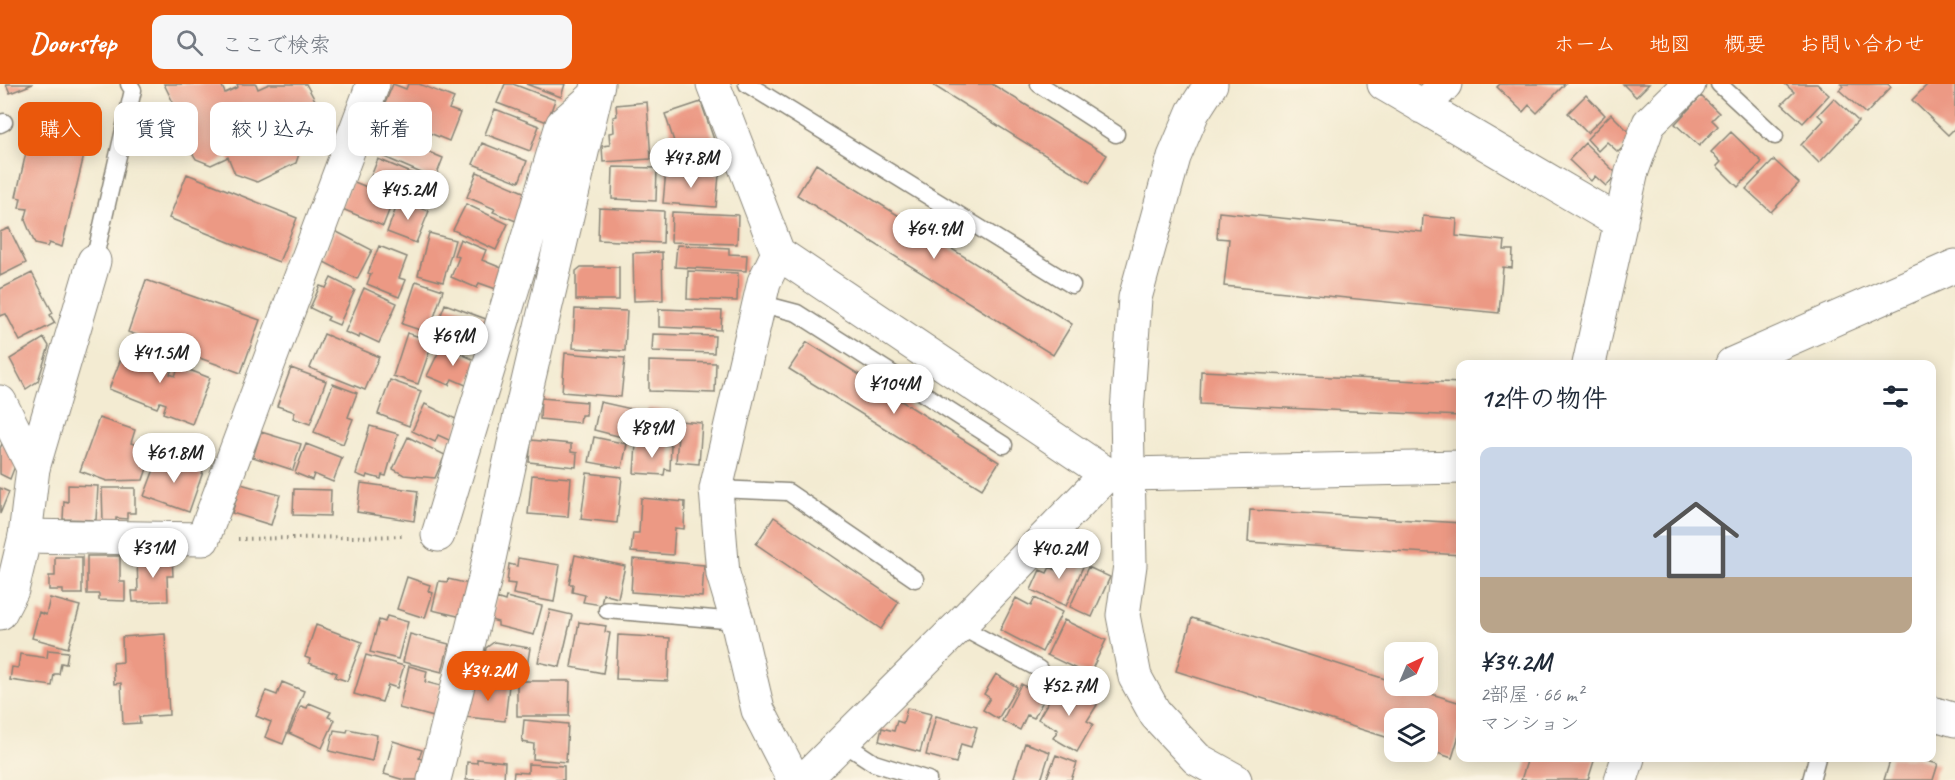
<!DOCTYPE html>
<html lang="ja">
<head>
<meta charset="utf-8">
<style>
	body { margin:0; font-family:Caveat,"Klee One",sans-serif; background:#f6f6f7; color:#1f2937; height:100vh; display:flex; flex-direction:column; font-size:22px; white-space:nowrap }
	* { box-sizing:border-box; margin:0 }
	p { font-size:20px; color:#747a83 }
	.icon { flex:none; width:33px; height:33px; fill:none; stroke:currentColor; stroke-width:2; stroke-linecap:round; stroke-linejoin:round }
	.map { position:relative; flex:1; overflow:hidden }
	.sheet { position:absolute; left:1456px; top:276px; width:480px; height:402px; display:flex; flex-direction:column; background:#fff; border-radius:12px; box-shadow:0 3px 15px #0003 }
	.sheet>* { flex:none }
	.guide { position:absolute; left:18px; top:18px; width:570px; height:54px; display:flex; gap:12px }
	.needle { width:39px; rotate:44deg }
	.tools { position:absolute; left:1384px; top:558px; display:grid; gap:12px }
	.tools a { display:grid; place-items:center; width:54px; height:54px; border-radius:12px; background:#fff; box-shadow:0 3px 15px #0003; font-size:30px }
	.price { position:absolute; translate:-50% -51px; padding:0 14px; border-radius:21px; background:#fff; color:#222; font-size:20px; line-height:39px; filter:drop-shadow(0 2px 3px #0008) }
	.price::after { content:''; position:absolute; left:50%; top:36px; width:18px; height:14px; margin-left:-9px; background:inherit; clip-path:polygon(0 0,100% 0,50% 100%) }
	.price.active { background:#ea580c; color:#fff }
	ul { padding:0; list-style:none }
	li { display:grid; align-content:center; gap:12px; height:318px; padding:0 24px }
	li span { display:grid; place-items:center; height:186px; border-radius:12px; color:#555 }
	li>.icon { margin-inline-start:auto }
	span .icon { width:108px; height:108px; fill:#fffc; stroke-width:1 }
	li b { font-size:26px }
	h2 { display:flex; justify-content:space-between; align-items:center; height:72px; padding:0 24px; font-size:26px }
	.pill { padding:0 21px; border-radius:12px; background:#fff; box-shadow:0 3px 15px #0003; font-size:21px; line-height:54px }
	.pill.active { background:#ea580c; color:#fff }
	header { display:flex; align-items:center; gap:36px; box-sizing:border-box; height:84px; padding:0 30px; background:#ea580c; color:#fff }
	header strong { font-size:28px }
	nav { display:flex; gap:33px; margin-inline-start:auto; font-size:21px }
	.search { width:420px; height:54px; background:#f6f6f7; display:flex; align-items:center; gap:15px; box-sizing:border-box; padding:0 21px; border-radius:12px; color:#747a83; font-size:22px }
	.map>svg:first-child { display:block }
	.building { fill:#ec9984 }
	.lines { fill:none; stroke-linecap:round; stroke-linejoin:round }
	.service-casing { stroke:#888477; stroke-width:19 }
	.minor-casing { stroke:#888477; stroke-width:35 }
	.tertiary-casing { stroke:#888477; stroke-width:35 }
	.path { stroke:#888477; stroke-width:4; stroke-dasharray:1.5 4.5; stroke-linecap:butt }
	.service { stroke:#fff; stroke-width:16 }
	.minor { stroke:#fff; stroke-width:33 }
	.tertiary { stroke:#fff; stroke-width:33 }
</style>
</head>
<body>
<header>
<strong>Doorstep</strong>
<div class="search"><svg class="icon" aria-label="search" viewBox="0 0 24 24"><circle cx="10" cy="10" r="6"/><path d="M15 15l6 6"/></svg>ここで検索</div>
<nav><a>ホーム</a><a>地図</a><a>概要</a><a>お問い合わせ</a></nav>
</header>
<div class="map">
<svg width="1955" height="696" viewBox="0 0 1955 696">
	<rect width="100%" height="100%" fill="#fcf5e5"/>
	<filter id="ink" filterUnits="userSpaceOnUse"><feTurbulence type="fractalNoise" baseFrequency=".0167" numOctaves="2"/><feDisplacementMap in="SourceGraphic" scale="12" xChannelSelector="R" yChannelSelector="G"/><feConvolveMatrix kernelMatrix="1 2 1 2 8 2 1 2 1" color-interpolation-filters="sRGB"/></filter>
	<filter id="wash" filterUnits="userSpaceOnUse"><feTurbulence type="fractalNoise" baseFrequency=".008" numOctaves="4" result="noise"/><feDisplacementMap in="SourceGraphic" scale="24" xChannelSelector="R" yChannelSelector="G"/><feGaussianBlur stdDeviation="1.35" result="paint"/><feColorMatrix in="noise" values="0 0 0 0 0 0 0 0 0 0 0 0 0 0 0 0 0 1.4 0 .05"/><feComposite in="paint" operator="in"/></filter>
	<g filter="url(#wash)">
		<rect width="100%" height="100%" fill="#f3ebd2"/>
		<g id="blocks">
			<path class="building" d="M6 0H33L10 9Z
				M164 0H221L225 9 238 3 237 0H256L258 5 269 0H306L316 18 296 79 257 98 235 90 228 73 211 81 196 75 188 62 190 53Z
				M393 0 406 5 408 0H419L454 14 449 25 460 29 449 57 381 29Z
				M505 0H513L555 16 547 38 497 19Z
				M526 0H565L561 13Z
				M931 0H992L1107 71 1090 99Z
				M1500 0H1565L1537 29 1529 21 1523 28 1497 3Z
				M1623 0H1649L1636 13Z
				M1785 0H1817L1829 11 1803 39 1782 20 1794 8Z
				M1841 0H1888L1891 3 1866 30 1839 6 1843 2Z
				M1928 0H1955V44L1948 51 1912 16Z
				M1586 11 1605 31 1587 49 1568 29Z
				M1701 12 1719 29 1712 36 1718 42 1699 62 1675 40Z
				M1834 14 1858 37 1819 79 1801 61 1824 36 1818 31Z
				M647 18 651 75 603 78 602 62 610 61 609 49 614 48 613 33 617 32 616 21Z
				M701 18 719 70 682 82 665 30Z
				M495 25 539 42 530 67 485 50Z
				M1611 30 1634 53 1618 68 1607 58 1598 67 1587 55Z
				M1731 48 1762 78 1738 103 1717 82 1721 78 1711 68Z
				M390 52 443 74 435 95 382 72Z
				M39 55 85 67 62 163 49 159 47 163 35 160 25 136 28 125 19 124 21 114 16 113 27 64 36 67Z
				M482 59 527 77 519 98 473 80Z
				M1585 59 1617 90 1606 102 1595 92 1591 97 1569 76Z
				M378 75 423 94 414 116 369 97Z
				M1774 76 1799 99 1771 128 1746 105Z
				M816 80 1072 240 1053 271 797 111Z
				M613 83 657 84 656 117 612 115Z
				M666 86 719 91 716 123 663 119Z
				M477 88 528 110 516 137 493 128 495 125 467 113Z
				M187 90 297 134 279 178 169 134Z
				M352 97 394 114 383 142 340 124Z
				M399 116 429 127 416 159 387 148Z
				M466 120 508 140 496 166 453 146Z
				M599 124 664 127 663 159 598 156Z
				M672 128 738 131 737 160 671 158Z
				M1219 128 1422 148 1423 132 1457 135 1456 152 1505 157 1504 166H1513L1512 184 1503 183 1499 229 1224 202 1229 155 1217 154Z
				M9 144 26 179 0 192V148Z
				M335 147 372 166 357 195 320 176Z
				M429 149 455 156 443 198 418 191Z
				M460 155 486 166 482 176 504 185 496 205 479 199 477 204 451 193 459 173 454 171Z
				M677 161 729 164V170L747 171 746 187 675 183Z
				M379 162 407 173 399 194 406 196 399 213 367 200 371 190 368 189Z
				M662 168 663 216 634 217 633 169Z
				M581 183H619V216H576V187Z
				M688 187 738 189 737 217 687 215Z
				M32 189 53 229 50 231 55 239 20 257 6 230 0 232V205Z
				M331 194 355 206 339 241 327 236 329 233 310 224 320 202 326 204Z
				M146 196 260 236 241 289 128 248Z
				M416 197 443 206 429 249 402 240Z
				M364 204 397 219 379 259 360 250 359 254 345 248Z
				M445 220 486 235 477 260 453 251 452 256 434 250Z
				M575 225 627 227 625 267 573 264Z
				M659 225 722 227 721 246 659 243Z
				M407 249 433 257 418 300 393 292Z
				M324 250 379 273 365 306 310 284Z
				M653 250 715 252 714 269 652 267Z
				M44 254 49 262 38 297 26 305 10 275Z
				M807 258 999 378 982 405 789 285Z
				M442 261 479 278 468 302 452 295 449 301 427 292Z
				M126 262 174 280 170 290 175 292 179 282 210 294 192 340 163 329 166 320 160 318 157 324 109 305Z
				M565 269 625 274 621 313 562 308Z
				M649 277 716 279 715 309 649 307Z
				M291 284 326 297 310 340 293 334 295 328 277 322Z
				M1201 287 1461 299V332L1200 320Z
				M390 296 421 307 409 342 378 330Z
				M333 300 357 309 348 333 353 335 343 360 314 348Z
				M541 314 587 318 586 331H581L580 339 540 335Z
				M600 318 636 326 630 351 623 349 622 353 594 346Z
				M425 320 460 337 451 357 438 351 435 358 412 347Z
				M647 324 674 327 672 356 640 353V345L645 346Z
				M99 334 135 346 131 359 153 367 143 396 107 397 80 387Z
				M679 337 702 339 699 380 676 378Z
				M370 342 398 350 386 392 382 391 381 395 367 391 366 394 356 390Z
				M261 348 301 360 293 386 253 373Z
				M408 353 445 371 435 394 404 391 393 385Z
				M594 353 627 360 622 384 589 378Z
				M4 356 20 369 10 395 0 390V364Z
				M531 356 571 360V368L577 369 576 383 529 378Z
				M306 360 342 374 333 398 314 390 312 396 295 389Z
				M636 360 671 361 670 386 665 385 664 391 634 389Z
				M159 372 203 388 189 428 144 412Z
				M587 389 622 393 617 439 581 435Z
				M532 391 571 394 568 433 528 430Z
				M234 398 280 411 271 441 232 429 237 413 230 412Z
				M361 399 418 407 414 437 357 428Z
				M68 401 98 402 96 436 63 435 64 417 68 418Z
				M0 404 9 408 0 430Z
				M102 404H135V429H127V435L116 434V438H103Z
				M294 405 331 406 330 432 293 431Z
				M641 414 685 418 684 445 675 444 673 471 631 468 633 449H639Z
				M1250 426 1461 439V471L1248 458Z
				M774 433 899 518 881 545 756 460Z
				M1066 470 1085 478 1066 522 1031 506 1040 486 1047 489 1050 483 1058 487Z
				M575 471 625 482 618 514 603 510 601 521 583 518 585 511 572 508 573 500H569Z
				M87 472H120V498H125V517L99 516V510H87Z
				M55 473H82V510H63V506H49V492H55Z
				M172 473 173 492H167L168 517 133 518 132 507H138L137 474Z
				M518 474 560 481 554 518 513 510 515 500 507 499 509 480 517 482Z
				M633 475 704 481 702 513 631 508Z
				M1088 483 1110 493 1092 533 1070 523Z
				M407 493 430 501 428 507 433 509 425 534 397 525Z
				M448 495 469 500 462 533 432 526 439 497 447 498Z
				M506 513 542 522 534 551 498 542V538L491 536 496 514 505 517Z
				M50 514 80 522 68 564 32 554 39 528 46 531Z
				M1016 514 1031 522 1035 514 1062 528 1042 568 1000 546Z
				M550 526 572 531 560 583 538 578Z
				M387 532 408 538 398 575 370 568 379 536 385 538Z
				M1192 534 1395 598V602H1406L1461 619V645L1452 674 1428 666V634H1395V656L1176 587Z
				M1064 536 1106 556 1089 591 1047 571Z
				M579 538 606 542 605 548 610 549 603 589 571 583Z
				M316 541 362 558 347 597 335 593 337 589 309 579 310 575 305 573Z
				M165 550 169 631 139 633 140 639 123 640 121 599 114 600 113 579 123 578 122 553Z
				M410 550 449 560 442 588 403 578Z
				M618 551 670 554 668 597 616 595Z
				M494 558 530 564 526 588 506 584V588L486 584 487 580H484L486 564Z
				M48 566 68 568 66 580 61 579 59 590H54L52 602 10 596 12 583 18 584 20 570 47 574Z
				M366 571 404 582 397 604 388 601 382 618 354 610Z
				M409 582 427 587 425 598 441 602 434 633 399 624Z
				M996 590 1017 603 998 635 983 626 990 614 984 610Z
				M517 597H570L569 632H517Z
				M282 598 304 607 283 660 265 653 271 638 256 632 266 607 277 611Z
				M473 598 509 601 505 637 466 633Z
				M1059 599 1097 621 1087 637 1093 640 1077 668 1053 654 1058 646 1038 635Z
				M1021 600 1045 613 1034 634 1027 631 1020 646 1002 637Z
				M309 619 331 628 328 633 335 636 322 664 289 649 301 622 307 624Z
				M907 624 931 630 920 668 879 657 882 644 894 647 897 637 903 639Z
				M936 632 977 643 971 663 961 660 956 679 926 671Z
				M524 636 568 640 566 678 533 675 534 660 522 658Z
				M348 645 377 651 372 677 329 667 334 646 347 648Z
				M393 657 422 666 419 674 427 677 421 696H404L384 690Z
				M1025 659 1050 668 1041 696H1021L1014 693Z
				M1056 671 1077 679 1071 696H1046Z
				M1528 674H1595L1588 696H1521Z
				M1891 674H1916L1938 680 1933 696H1884Z
				M477 675 505 678 504 696H466L467 678 477 679Z
				M528 680 564 682V696H513L514 688 528 689Z"/>
		</g>
	</g>
	<g filter="url(#ink)">
		<use href="#blocks" fill-opacity="0" stroke="#888477" stroke-width="1.5"/>
		<g class="lines">
			<defs>
				<path id="service" d="M747 0 1072 201
					M1039 0 1116 50
					M1719 0 1775 52
					M0 40 4 38
					M94 177 133 6 129 0
					M759 219 797 229 1004 361
					M716 405 788 408 915 495
					M607 526 737 537
					M959 542 1039 585
					M842 658 874 679 928 696
					M1811 696 1817 674"/>
				<path id="minor" d="M713 0 778 169 764 198 716 405 723 490 737 537 758 626 794 696
					M1211 0 1193 28 1174 73 1135 214 1127 328 1130 481 1123 531 1135 593 1156 631 1197 675 1235 696
					M1384 0 1621 139
					M1422 23 1445 0
					M778 169 1107 390
					M1589 280 1632 87 1649 39 1689 0
					M0 318 33 384
					M33 384 94 177
					M438 451 562 41 595 12
					M25 452 203 455 373 0
					M1932 629 1955 636
					M434 696 484 498 519 336 598 0
					M804 696 959 542 1107 390H1128
					M1621 696 1628 674"/>
				<path id="tertiary" d="M1732 280 1955 182
					M1128 390 1461 383
					M0 529 12 506 25 452 33 384"/>
			</defs>
			<use href="#service" class="service-casing"/>
			<use href="#minor" class="minor-casing"/>
			<use href="#tertiary" class="tertiary-casing"/>
			<path class="path" d="M238 455 405 452"/>
			<use href="#service" class="service"/>
			<use href="#minor" class="minor"/>
			<use href="#tertiary" class="tertiary"/>
		</g>
	</g>
</svg>
<div class="tools">
<a><svg class="needle" viewBox="-14 -14 28 28"><path d="M0-13l5 13h-10z" fill="#e53935"/><path d="M0 13l5-13h-10z" fill="#747a83"/></svg></a>
<a><svg class="icon" aria-label="layers" viewBox="0 0 24 24"><path d="M12 4l9 5-9 5-9-5zM3 14l9 5 9-5"/></svg></a>
</div>
<b class="price" style="left:691px;top:105px">¥47.8M</b>
<b class="price" style="left:408px;top:137px">¥45.2M</b>
<b class="price" style="left:934px;top:176px">¥64.9M</b>
<b class="price" style="left:453px;top:283px">¥69M</b>
<b class="price" style="left:160px;top:300px">¥41.5M</b>
<b class="price" style="left:894px;top:331px">¥104M</b>
<b class="price" style="left:652px;top:375px">¥89M</b>
<b class="price" style="left:174px;top:400px">¥61.8M</b>
<b class="price" style="left:153px;top:495px">¥31M</b>
<b class="price" style="left:1059px;top:496px">¥40.2M</b>
<b class="price active" style="left:488px;top:618px">¥34.2M</b>
<b class="price" style="left:1069px;top:633px">¥52.7M</b>
<div class="guide">
<a class="pill active">購入</a>
<a class="pill">賃貸</a>
<a class="pill">絞り込み</a>
<a class="pill">新着</a>
</div>
<section class="sheet">
<h2>12件の物件<svg class="icon" aria-label="filters" viewBox="0 0 24 24"><path d="M4 7h16M4 17h16"/><circle cx="9" cy="7" r="2"/><circle cx="15" cy="17" r="2"/></svg></h2>
<ul>
<li><span style="background:linear-gradient(#c9d6e8 70%,#b9a48a 0)"><svg class="icon" aria-label="home" viewBox="0 0 24 24"><path d="M3 11l9-7 9 7M6 9v11h12V9"/></svg></span><div><b>¥34.2M</b><p>2部屋 · 66 m²</p><p>マンション</p></div></li>
</ul>
</section>
</div>
</body>
</html>
